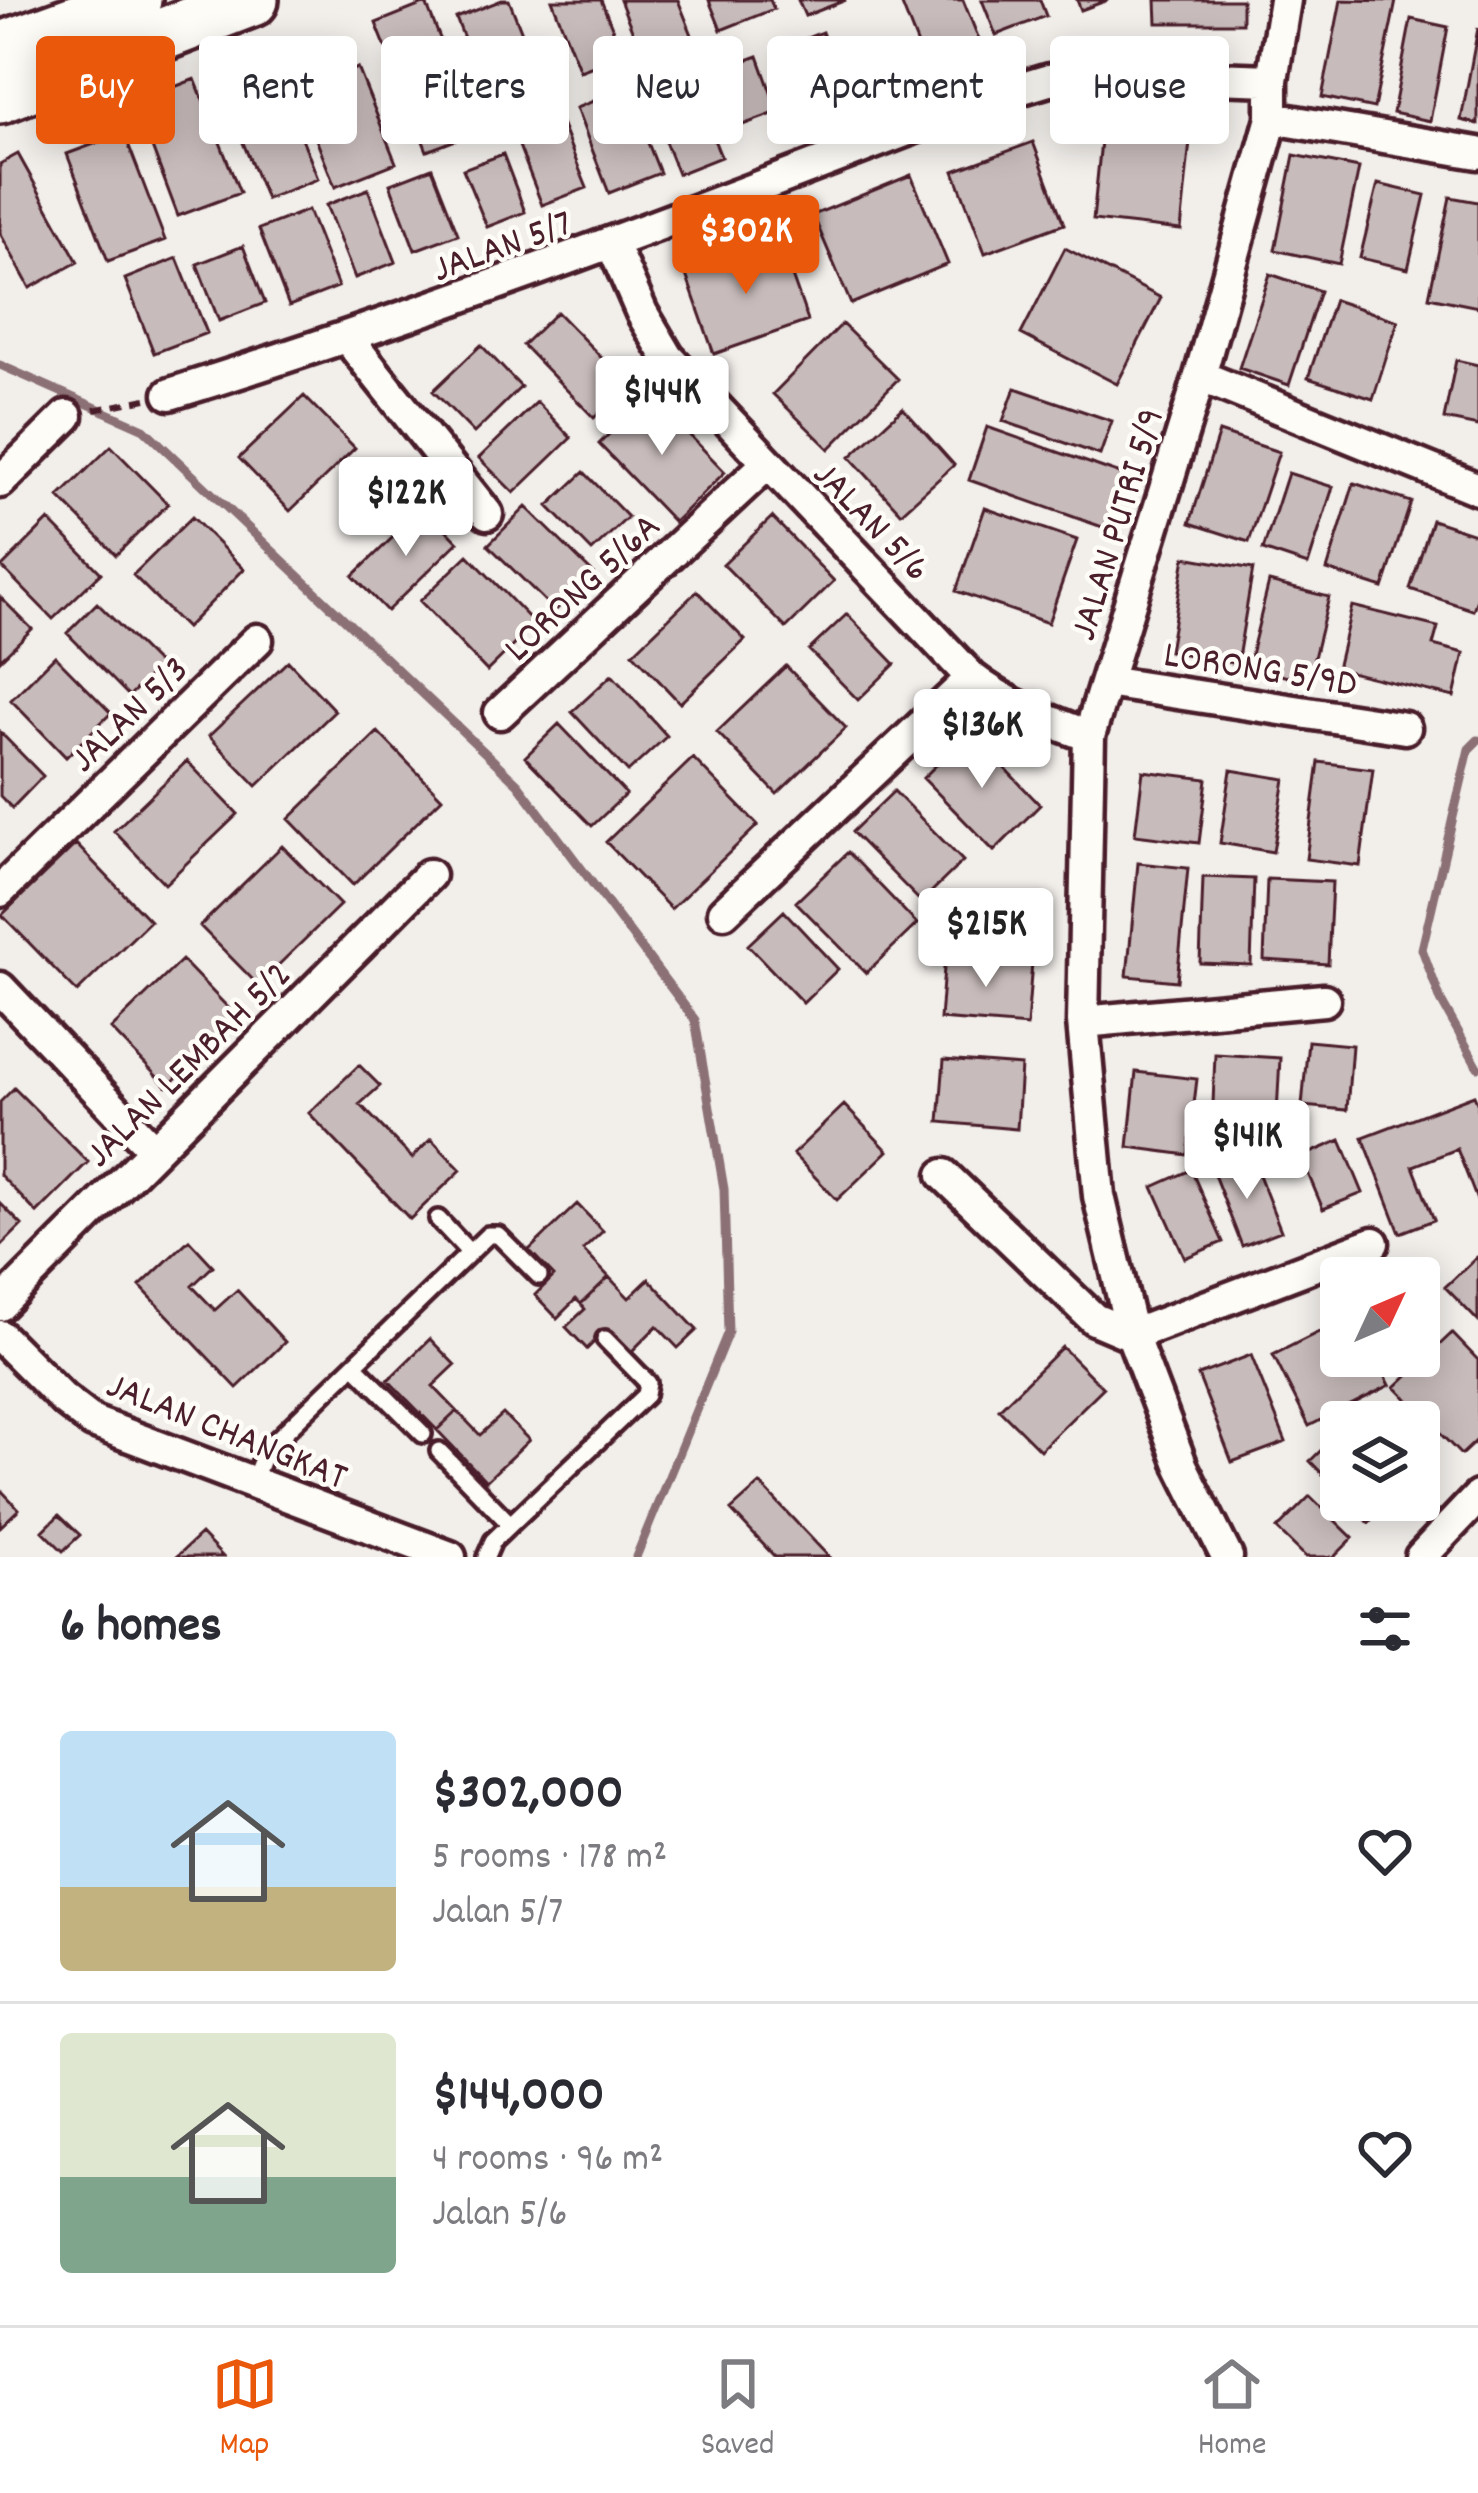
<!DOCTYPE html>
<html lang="en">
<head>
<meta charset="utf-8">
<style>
	body { margin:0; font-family:Dekko,sans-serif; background:#f7f7f7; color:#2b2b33; height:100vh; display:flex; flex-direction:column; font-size:45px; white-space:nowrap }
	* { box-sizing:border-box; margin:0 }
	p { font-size:39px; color:#7c7c81 }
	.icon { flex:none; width:66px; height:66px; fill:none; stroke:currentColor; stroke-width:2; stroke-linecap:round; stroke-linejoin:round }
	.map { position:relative; height:1557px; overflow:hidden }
	.details { display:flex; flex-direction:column; background:#fff; flex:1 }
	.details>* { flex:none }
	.banner { position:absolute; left:36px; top:36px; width:1407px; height:108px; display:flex; gap:24px }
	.needle { width:78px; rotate:46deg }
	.controls { position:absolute; left:1320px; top:1257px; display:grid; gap:24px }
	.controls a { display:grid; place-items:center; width:120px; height:120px; border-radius:12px; background:#fff; box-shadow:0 6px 30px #0003; font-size:60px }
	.price { position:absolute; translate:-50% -102px; padding:0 27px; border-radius:12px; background:#fff; color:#222; font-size:39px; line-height:78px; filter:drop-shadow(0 3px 6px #0008) }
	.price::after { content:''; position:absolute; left:50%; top:72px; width:36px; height:27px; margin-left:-18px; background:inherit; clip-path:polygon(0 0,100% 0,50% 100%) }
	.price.on { background:#ea580c; color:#fff }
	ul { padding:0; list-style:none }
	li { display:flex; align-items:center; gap:36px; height:300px; padding:0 60px }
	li+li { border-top:3px solid #e1e1e2 }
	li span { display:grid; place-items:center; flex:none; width:336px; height:240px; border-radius:12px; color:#555 }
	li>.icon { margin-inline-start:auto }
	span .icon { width:144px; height:144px; fill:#fffc; stroke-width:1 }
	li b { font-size:51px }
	h2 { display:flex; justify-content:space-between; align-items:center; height:144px; padding:0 60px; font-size:51px }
	.pill { padding:0 42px; border-radius:12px; background:#fff; box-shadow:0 6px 30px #0003; font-size:42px; line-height:108px }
	.pill.on { background:#ea580c; color:#fff }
	.dock { display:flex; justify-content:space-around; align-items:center; height:168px; border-top:3px solid #e1e1e2; background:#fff; font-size:33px; color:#7c7c81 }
	.dock a { display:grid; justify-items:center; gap:6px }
	.dock .on { color:#ea580c }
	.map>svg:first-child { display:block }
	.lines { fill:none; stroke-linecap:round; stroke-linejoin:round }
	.stream { stroke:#8b6f75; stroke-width:9 }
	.building { fill:#c8bbbb; stroke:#4a1f2b; stroke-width:3 }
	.service-casing { stroke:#4a1f2b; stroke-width:24 }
	.minor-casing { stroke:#4a1f2b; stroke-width:39 }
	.primary-casing { stroke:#4a1f2b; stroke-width:60 }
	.path { stroke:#4a1f2b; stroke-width:6; stroke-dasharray:12 9; stroke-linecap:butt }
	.service { stroke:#fdfcf7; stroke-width:15 }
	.minor { stroke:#fdfcf7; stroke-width:30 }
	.primary { stroke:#fdfcf7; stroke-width:51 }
	.labels { text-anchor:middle; stroke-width:9; stroke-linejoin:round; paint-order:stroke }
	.street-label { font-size:39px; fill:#4a1f2b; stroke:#fdfcf7 }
</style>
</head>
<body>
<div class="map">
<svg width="1478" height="1557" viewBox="0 0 1478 1557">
	<rect width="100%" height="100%" fill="#f2efeb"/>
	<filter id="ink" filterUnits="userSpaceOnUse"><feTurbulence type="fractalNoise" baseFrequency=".00833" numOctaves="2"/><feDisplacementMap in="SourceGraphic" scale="24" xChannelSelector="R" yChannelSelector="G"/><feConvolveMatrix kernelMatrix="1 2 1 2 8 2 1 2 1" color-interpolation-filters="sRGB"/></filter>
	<g filter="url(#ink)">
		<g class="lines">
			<path class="stream" d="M0 365 144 429 518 784 695 1020 724 1189 728 1332 636 1557
				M1478 740 1469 749 1422 949 1441 1001 1478 1067"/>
		</g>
		<path class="building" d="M502 0H509L542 84 490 104 456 18Z
			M552 0H601L623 55 580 71Z
			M620 0H678L694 40 644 60Z
			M709 0H770L774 9 721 30Z
			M798 0H846L805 16Z
			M900 0H963L980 42 925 63Z
			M982 0H1040L1046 16 996 35Z
			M1077 0H1108L1081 10Z
			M1156 0H1242V23H1157Z
			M1341 0 1396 1 1374 108 1322 97Z
			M426 3 477 132 427 151 376 23Z
			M1411 19 1448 27 1430 121 1393 113Z
			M1478 28V124L1461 120Z
			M822 32 843 86 798 103 777 50Z
			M758 56 778 112 737 127 717 71Z
			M684 65 721 157 678 174 641 81Z
			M358 68 396 163 335 187 297 91Z
			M195 79 240 193 178 216 135 102Z
			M626 88 660 173 609 193 576 108Z
			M286 97 318 179 266 199 233 118Z
			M560 121 587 188 542 205 516 138Z
			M1102 131 1190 141 1181 230 1093 220Z
			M124 133 165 240 108 261 67 154Z
			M1033 142 1064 224 985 253 954 171Z
			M18 154 78 262 30 288 0 233V164Z
			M503 154 525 212 487 227 463 169Z
			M1294 155 1359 168 1339 264 1275 250Z
			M432 168 458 234 415 250 390 184Z
			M911 175 948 264 851 304 813 215Z
			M1378 184 1425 195 1408 269 1360 258Z
			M368 189 396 262 355 278 326 205Z
			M1450 197 1478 202V307L1429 297Z
			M308 210 338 287 289 306 259 229Z
			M779 239 808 321 714 354 685 272Z
			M243 246 265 303 219 321 197 264Z
			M1065 248 1161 298 1117 384 1021 334Z
			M177 258 207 333 154 353 125 279Z
			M1270 274 1320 291 1289 385 1239 368Z
			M1334 300 1398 321 1373 399 1308 378Z
			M557 312 628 385 594 418 523 345Z
			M842 324 898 379 829 449 773 394Z
			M481 345 521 387 474 433 433 391Z
			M1456 360 1478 365V426L1444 419Z
			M1015 388 1112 421 1100 455 1003 421Z
			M650 394 725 472 674 522 599 444Z
			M304 396 355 448 290 511 239 458Z
			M537 402 571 438 514 493 479 458Z
			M903 408 954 465 901 513 850 457Z
			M987 427 1126 476 1108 529 969 480Z
			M1219 432 1279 452 1249 542 1190 523Z
			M111 446 168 504 116 555 59 497Z
			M584 472 628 517 592 551 548 506Z
			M1288 473 1333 487 1308 565 1263 550Z
			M1354 483 1411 502 1383 588 1327 570Z
			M424 507 458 542 387 611 353 576Z
			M526 507 593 573 555 611 488 545Z
			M985 508 1077 540 1048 623 956 591Z
			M192 517 244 569 186 628 133 575Z
			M772 517 834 581 786 628 723 564Z
			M49 520 101 573 53 619 2 567Z
			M1432 520 1478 535V596L1473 610 1410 589Z
			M468 555 535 624 487 671 420 601Z
			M1185 557 1253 569 1237 664 1169 651Z
			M1269 582 1329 597 1308 682 1248 667Z
			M697 591 745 640 680 703 633 653Z
			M0 597 32 629 0 660Z
			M97 603 160 666 129 696 67 633Z
			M1352 606 1438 627 1433 645 1464 653 1454 697 1337 669Z
			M847 614 895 664 858 700 809 650Z
			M55 656 111 713 66 757 11 700Z
			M288 661 335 711 257 786 209 736Z
			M786 666 846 728 777 794 717 732Z
			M612 675 667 736 628 772 572 712Z
			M559 724 626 794 592 826 525 757Z
			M0 732 43 776 12 808 0 796Z
			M378 732 442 798 353 885 289 819Z
			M970 732 1040 805 994 851 923 778Z
			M693 758 758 825 671 909 606 842Z
			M187 761 238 814 165 884 114 831Z
			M1319 762 1373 769 1360 866 1306 859Z
			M1231 770 1285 779 1273 852 1220 843Z
			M1143 771 1207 779 1199 843 1135 835Z
			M894 791 963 861 921 902 852 832Z
			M76 844 150 921 77 992 2 915Z
			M282 846 340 905 258 985 200 926Z
			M848 852 917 924 866 973 796 902Z
			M1138 863 1188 868 1177 981 1127 976Z
			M1203 877 1254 879 1251 965 1200 963Z
			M1267 879 1332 882 1328 964 1264 960Z
			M784 911 838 969 803 1003 748 945Z
			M945 955 1032 962 1027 1026 940 1019Z
			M182 960 238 1018 167 1087 111 1029Z
			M1308 1041 1352 1045 1347 1110 1302 1106Z
			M1215 1054 1280 1058 1276 1132 1212 1129Z
			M944 1060 1021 1066 1017 1129 939 1122Z
			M359 1065 380 1086 360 1104 412 1158 431 1139 461 1170 410 1219 309 1113Z
			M1136 1072 1197 1079 1188 1155 1128 1147Z
			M14 1088 88 1162 37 1213 0 1175V1102Z
			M1474 1095 1478 1104V1203L1457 1149 1413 1166 1434 1220 1400 1233 1363 1137Z
			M844 1105 888 1151 837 1200 793 1154Z
			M1341 1140 1363 1193 1323 1209 1301 1157Z
			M1252 1157 1281 1231 1242 1246 1213 1172Z
			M1191 1170 1223 1242 1185 1258 1153 1187Z
			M0 1203 22 1225 0 1247Z
			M577 1204 603 1231 583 1250 609 1277 581 1304 576 1299 557 1318 535 1295 554 1276 529 1250Z
			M189 1240 213 1266 192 1286 215 1310 237 1290 285 1342 237 1388 140 1286Z
			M1477 1257H1478V1321L1445 1287Z
			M609 1277 629 1298 649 1279 697 1330 678 1348 657 1326 629 1354 606 1330 587 1349 566 1327 585 1309 581 1304Z
			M1341 1321V1356H1375L1390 1385 1309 1426 1273 1355Z
			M1452 1333 1478 1360V1439L1461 1455 1395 1387Z
			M430 1339 455 1365 433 1386 457 1411 437 1430 388 1380Z
			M1062 1347 1103 1388 1040 1450 999 1409Z
			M1251 1355 1286 1442 1232 1462 1198 1375Z
			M1389 1409 1401 1422H1376Z
			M457 1411 480 1435 503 1414 529 1440 486 1481 437 1430Z
			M1341 1431V1493L1310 1461Z
			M760 1484 829 1557H775L731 1510Z
			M0 1489 19 1509 0 1527Z
			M1310 1496 1353 1538 1334 1557H1306L1277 1529Z
			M1347 1500H1393L1369 1523Z
			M59 1515 80 1535 63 1551 43 1531Z
			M201 1534 223 1557H176Z"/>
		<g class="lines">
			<defs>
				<path id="service" d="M438 1219 470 1253
					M354 1365 423 1434
					M439 1451 510 1524
					M253 1482 265 1451 488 1235H498L539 1276
					M486 1557 493 1541 646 1395 648 1383 605 1339"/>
				<path id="minor" d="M1272 118 1478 153
					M612 244 642 313 668 357 972 678C1008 706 1046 720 1089 736
					M348 339 487 514
					M1200 376 1478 489
					M170 394C450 307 723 201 996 96L1049 80 1096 74 1272 80
					M0 482 67 416
					M1106 682 1405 728
					M500 713 767 464
					M0 891 257 640
					M724 912 972 678
					M0 988 153 1149
					M1083 1022 1324 1000
					M944 1175 1094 1319 1132 1335 1373 1243
					M0 1305 429 875
					M0 1336 63 1399 93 1422 450 1557
					M1227 1557 1182 1467 1132 1335 1099 1196 1083 1022 1089 736 1200 376 1272 118V80L1285 0
					M1421 1557 1478 1497"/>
				<path id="primary" d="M0 49 135 0
					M0 97 252 0"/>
			</defs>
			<use href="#service" class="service-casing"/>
			<use href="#minor" class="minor-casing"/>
			<use href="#primary" class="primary-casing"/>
			<path class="path" d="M94 410 146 399"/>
			<use href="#service" class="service"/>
			<use href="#minor" class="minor"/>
			<use href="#primary" class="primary"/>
		</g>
	</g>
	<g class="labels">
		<g class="street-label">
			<text transform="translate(501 243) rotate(-20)" y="14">JALAN 5/7</text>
			<text transform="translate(874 519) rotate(46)" y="14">JALAN 5/6</text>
			<text transform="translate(1114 523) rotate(-73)" y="14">JALAN PUTRI 5/9</text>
			<text transform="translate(580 585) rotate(-43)" y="14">LORONG 5/6A</text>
			<text transform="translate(1261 666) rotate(9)" y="14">LORONG 5/9D</text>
			<text transform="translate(127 712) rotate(-44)" y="14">JALAN 5/3</text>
			<text transform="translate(186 1062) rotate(-45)" y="14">JALAN LEMBAH 5/2</text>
			<text transform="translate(228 1428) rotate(22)" y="14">JALAN CHANGKAT</text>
		</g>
	</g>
</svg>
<div class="controls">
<a><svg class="needle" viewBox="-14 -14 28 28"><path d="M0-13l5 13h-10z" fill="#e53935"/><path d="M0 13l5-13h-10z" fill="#7c7c81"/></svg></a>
<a><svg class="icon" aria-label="layers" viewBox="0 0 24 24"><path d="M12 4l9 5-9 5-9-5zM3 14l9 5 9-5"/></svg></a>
</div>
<b class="price on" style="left:746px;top:297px">$302K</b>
<b class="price" style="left:662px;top:458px">$144K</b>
<b class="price" style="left:406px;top:559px">$122K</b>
<b class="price" style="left:982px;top:791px">$136K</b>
<b class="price" style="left:986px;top:990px">$215K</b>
<b class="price" style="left:1247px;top:1202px">$141K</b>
<div class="banner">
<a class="pill on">Buy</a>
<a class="pill">Rent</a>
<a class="pill">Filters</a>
<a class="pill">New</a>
<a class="pill">Apartment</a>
<a class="pill">House</a>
</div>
</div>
<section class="details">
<h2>6 homes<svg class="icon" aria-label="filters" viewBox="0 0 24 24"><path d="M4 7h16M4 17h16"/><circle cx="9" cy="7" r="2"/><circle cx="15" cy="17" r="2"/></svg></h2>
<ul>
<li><span style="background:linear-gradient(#bfe0f5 65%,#c2b280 0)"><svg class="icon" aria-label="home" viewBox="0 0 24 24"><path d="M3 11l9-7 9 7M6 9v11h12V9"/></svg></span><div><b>$302,000</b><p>5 rooms · 178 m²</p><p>Jalan 5/7</p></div><svg class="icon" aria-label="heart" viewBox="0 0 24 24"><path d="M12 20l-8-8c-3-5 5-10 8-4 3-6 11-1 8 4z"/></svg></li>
<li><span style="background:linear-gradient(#dfe7d0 60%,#7fa58c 0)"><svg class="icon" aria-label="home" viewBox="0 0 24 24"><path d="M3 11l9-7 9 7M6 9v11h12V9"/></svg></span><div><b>$144,000</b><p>4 rooms · 96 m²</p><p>Jalan 5/6</p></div><svg class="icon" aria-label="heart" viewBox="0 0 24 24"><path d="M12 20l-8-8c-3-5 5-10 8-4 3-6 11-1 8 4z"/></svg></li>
</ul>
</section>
<nav class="dock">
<a class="on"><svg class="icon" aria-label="map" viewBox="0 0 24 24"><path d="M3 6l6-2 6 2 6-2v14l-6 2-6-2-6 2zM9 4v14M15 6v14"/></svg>Map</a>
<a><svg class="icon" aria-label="saved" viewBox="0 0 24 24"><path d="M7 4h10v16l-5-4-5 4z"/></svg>Saved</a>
<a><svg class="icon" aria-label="home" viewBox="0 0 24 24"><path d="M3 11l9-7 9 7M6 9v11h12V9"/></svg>Home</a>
</nav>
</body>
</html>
